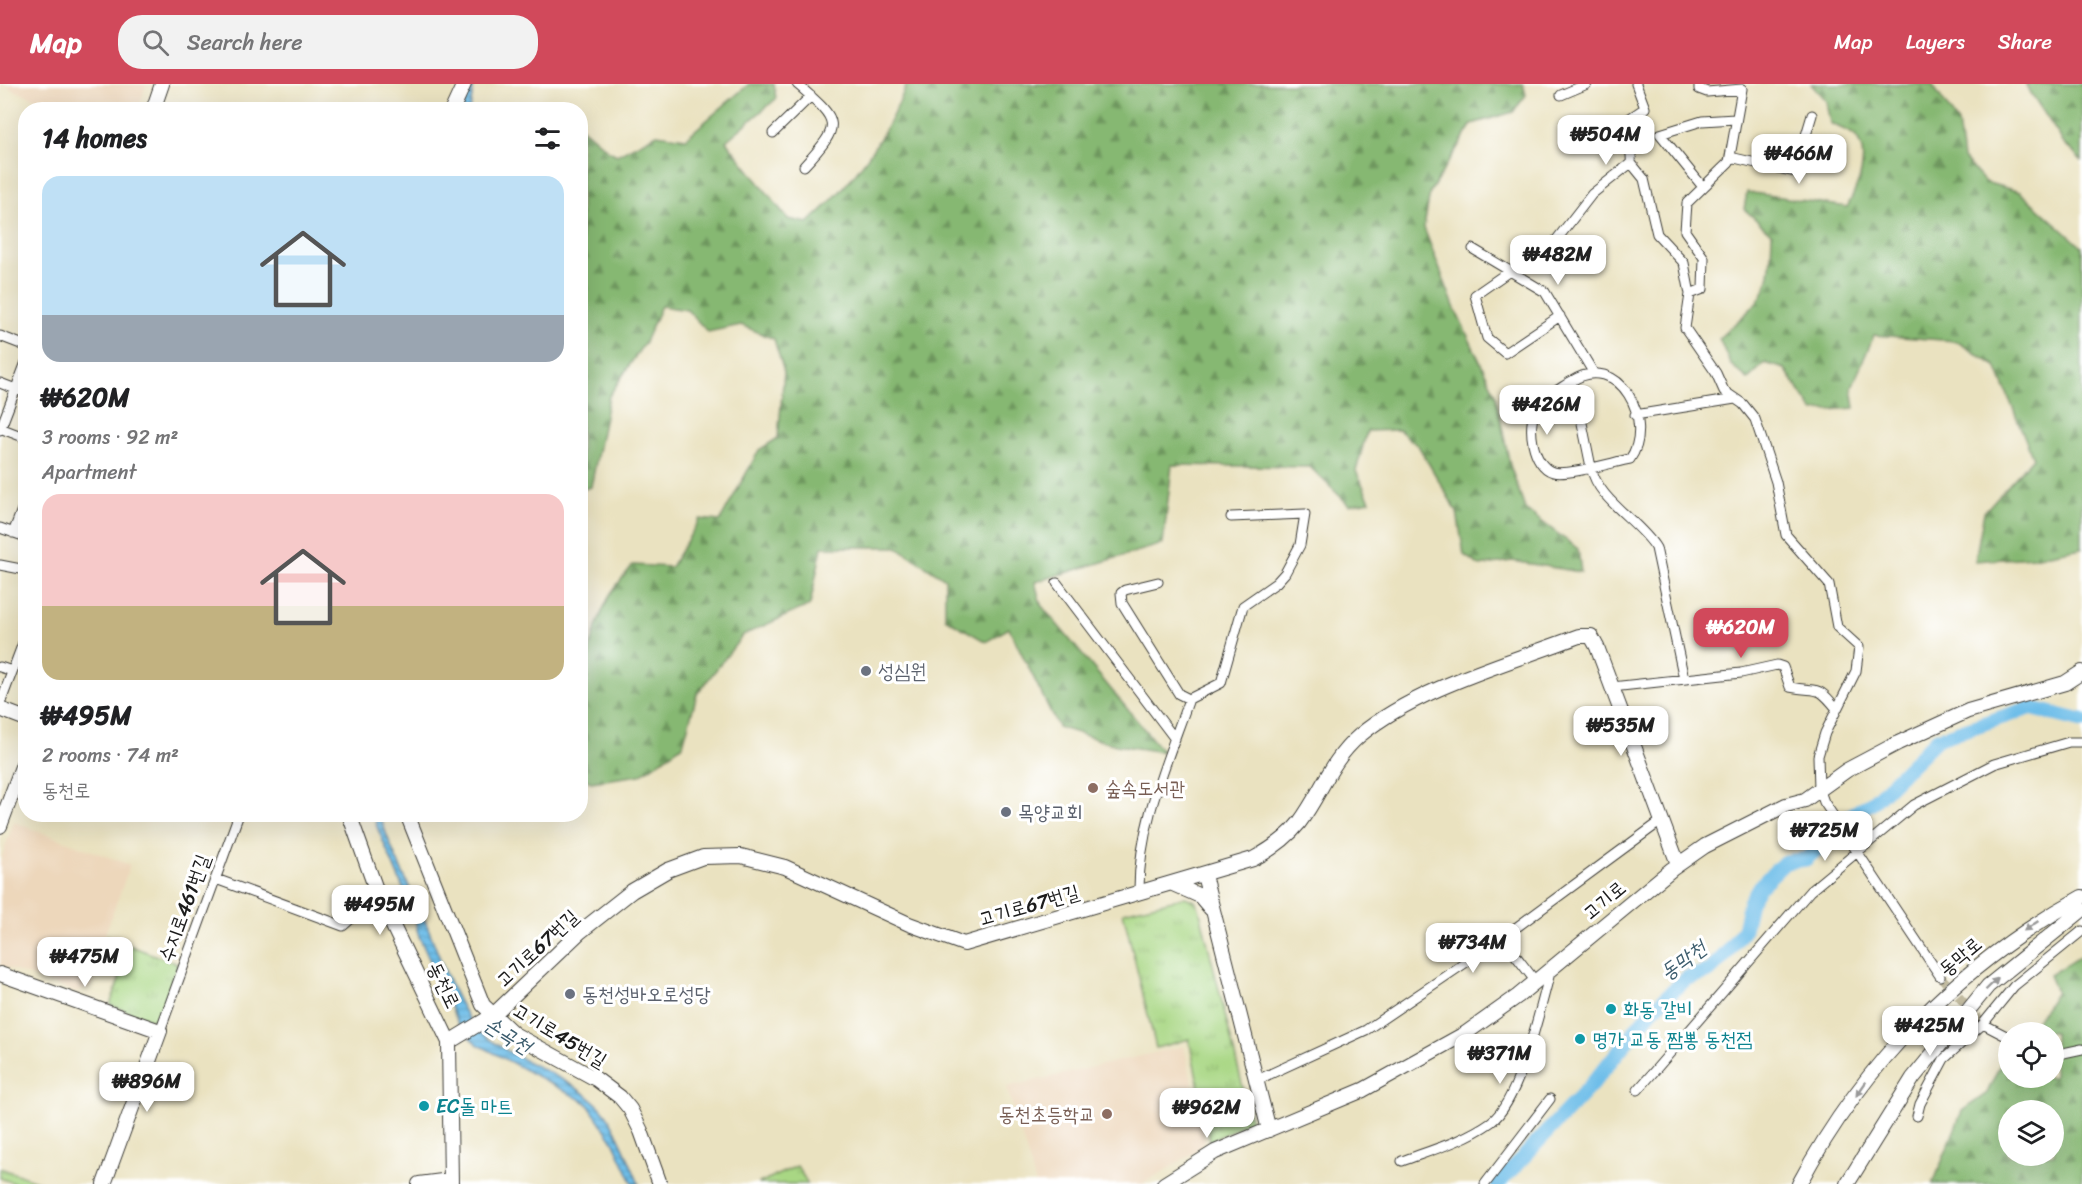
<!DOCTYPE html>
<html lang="en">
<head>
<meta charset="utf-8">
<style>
	body { margin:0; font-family:Sriracha,"Poor Story",sans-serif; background:#f2f2f2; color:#202124; height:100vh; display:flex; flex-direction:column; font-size:22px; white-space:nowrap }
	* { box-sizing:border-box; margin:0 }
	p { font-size:20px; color:#757577 }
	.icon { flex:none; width:33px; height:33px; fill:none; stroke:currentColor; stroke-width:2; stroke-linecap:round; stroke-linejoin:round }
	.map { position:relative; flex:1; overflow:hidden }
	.sheet { position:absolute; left:18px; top:18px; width:570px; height:720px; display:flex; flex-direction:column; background:#fff; border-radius:24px; box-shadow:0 6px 24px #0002 }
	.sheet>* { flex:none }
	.buttons { position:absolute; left:1998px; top:938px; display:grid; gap:12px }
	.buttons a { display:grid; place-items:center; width:66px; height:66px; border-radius:50%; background:#fff; box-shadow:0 6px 24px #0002; font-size:30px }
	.price { position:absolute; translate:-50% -51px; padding:0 14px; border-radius:12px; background:#fff; color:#222; font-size:20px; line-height:39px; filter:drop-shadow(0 2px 3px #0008) }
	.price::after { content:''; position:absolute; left:50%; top:36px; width:18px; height:14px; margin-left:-9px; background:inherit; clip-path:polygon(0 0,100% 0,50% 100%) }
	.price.on { background:#d1495b; color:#fff }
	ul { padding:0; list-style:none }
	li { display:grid; align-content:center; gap:12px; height:318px; padding:0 24px }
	li span { display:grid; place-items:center; height:186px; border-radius:18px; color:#555 }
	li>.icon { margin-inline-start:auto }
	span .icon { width:108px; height:108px; fill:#fffc; stroke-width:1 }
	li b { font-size:26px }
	h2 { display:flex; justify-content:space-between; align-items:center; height:72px; padding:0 24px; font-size:26px }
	header { display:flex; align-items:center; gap:36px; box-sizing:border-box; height:84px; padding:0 30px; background:#d1495b; color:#fff }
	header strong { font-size:28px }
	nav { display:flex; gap:33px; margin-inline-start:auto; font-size:21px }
	.search { width:420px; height:54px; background:#f2f2f2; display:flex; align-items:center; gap:15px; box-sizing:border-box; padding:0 21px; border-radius:24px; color:#757577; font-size:22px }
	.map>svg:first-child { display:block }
	.built { fill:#edd7bb }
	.grass { fill:url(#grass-tufts); stroke:#627a50; stroke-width:1.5 }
	.forest { fill:url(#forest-firs); stroke:#516a47; stroke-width:1.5; fill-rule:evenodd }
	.water { fill:url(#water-rules); stroke:#456d82; stroke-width:1.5 }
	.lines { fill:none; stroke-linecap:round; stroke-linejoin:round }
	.river { stroke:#6ebee9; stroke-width:15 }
	.street-tunnel { stroke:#c1ba9f; stroke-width:9; stroke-dasharray:9 4.5; stroke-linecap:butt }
	.street-casing { stroke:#3b3a35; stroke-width:11 }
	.secondary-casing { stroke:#3b3a35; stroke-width:16 }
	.street { stroke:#fff; stroke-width:9 }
	.secondary { stroke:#fff; stroke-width:14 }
	.oneway { fill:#999 }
	.worship-dot { fill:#6b7280; stroke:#fff; stroke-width:2 }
	.education-dot { fill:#8d6e63; stroke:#fff; stroke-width:2 }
	.culture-dot { fill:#0f9aa8; stroke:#fff; stroke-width:2 }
	.labels { text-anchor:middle; stroke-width:6; stroke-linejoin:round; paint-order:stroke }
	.worship-label { font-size:20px; fill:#5b616d; stroke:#fff; text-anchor:start }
	.education-label { font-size:20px; fill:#785e54; stroke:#fff; text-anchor:start }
	.street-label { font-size:20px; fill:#1c1c1c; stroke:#fff }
	.culture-label { font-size:20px; fill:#0d838f; stroke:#fff; text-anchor:start }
	.water-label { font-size:21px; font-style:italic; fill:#3d5d6e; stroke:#fff }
</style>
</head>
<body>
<header>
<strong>Map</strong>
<div class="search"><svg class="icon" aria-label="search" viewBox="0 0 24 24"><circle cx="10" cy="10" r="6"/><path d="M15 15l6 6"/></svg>Search here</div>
<nav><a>Map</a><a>Layers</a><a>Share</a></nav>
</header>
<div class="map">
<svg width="2082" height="1100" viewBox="0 0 2082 1100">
	<defs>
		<pattern id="grass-tufts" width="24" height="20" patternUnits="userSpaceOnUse" patternTransform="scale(1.5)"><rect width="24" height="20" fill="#a9d784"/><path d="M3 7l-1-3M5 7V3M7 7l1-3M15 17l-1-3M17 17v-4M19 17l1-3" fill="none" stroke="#91b871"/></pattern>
		<pattern id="forest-firs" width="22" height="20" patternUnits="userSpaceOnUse" patternTransform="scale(1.5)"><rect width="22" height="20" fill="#86b872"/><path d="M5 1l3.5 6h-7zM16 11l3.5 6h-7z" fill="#6d955d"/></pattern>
		<pattern id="water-rules" width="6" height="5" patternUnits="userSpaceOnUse" patternTransform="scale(1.5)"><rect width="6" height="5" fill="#6ebee9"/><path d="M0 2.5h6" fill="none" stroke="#5fa3c7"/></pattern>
	</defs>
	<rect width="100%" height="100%" fill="#fff"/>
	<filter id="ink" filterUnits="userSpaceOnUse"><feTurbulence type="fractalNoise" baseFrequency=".0167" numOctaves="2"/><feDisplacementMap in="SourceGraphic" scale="12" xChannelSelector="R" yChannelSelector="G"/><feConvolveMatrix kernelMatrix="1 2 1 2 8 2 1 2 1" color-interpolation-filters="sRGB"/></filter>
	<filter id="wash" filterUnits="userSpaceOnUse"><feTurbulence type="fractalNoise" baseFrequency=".008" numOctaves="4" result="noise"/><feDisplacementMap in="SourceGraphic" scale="24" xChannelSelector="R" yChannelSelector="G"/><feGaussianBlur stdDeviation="1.35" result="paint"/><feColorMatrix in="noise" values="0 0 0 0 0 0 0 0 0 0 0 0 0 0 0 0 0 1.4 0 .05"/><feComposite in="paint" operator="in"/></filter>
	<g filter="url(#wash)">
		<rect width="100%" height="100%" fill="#eae2c0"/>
		<path class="built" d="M10 0H146L138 26 61 25 9 4Z
			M14 738 130 781 94 881 96 886 90 903 75 908 0 881V778Z
			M1184 962 1205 1056 1195 1068 1142 1100H1036L1007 1003Z"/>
		<path class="grass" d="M1185 813 1195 817 1199 824 1251 1037 1210 1057 1189 955 1156 964 1123 828Z
			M107 853 178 880 157 938 110 921 120 893 95 884Z
			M797 1082 808 1100H759V1099Z
			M0 1084 44 1100H16L0 1094Z"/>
		<path class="forest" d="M749 0H774L776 15 726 57 788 135 808 139C851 101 886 54 907 0H1523L1526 11 1513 28 1472 40 1430 108 1424 144 1455 225 1495 309 1510 381 1525 425 1578 465 1581 488 1512 477 1480 482 1464 471 1457 428 1419 363 1399 346 1367 347 1356 387 1370 417 1349 421 1310 383 1172 381 1163 460 1035 498 1041 521 1163 668 1116 661 1058 643 1009 544 986 558 945 534V495L897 463H822L810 521 743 551 697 610 683 661 640 691 591 698 581 693C580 633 580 566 610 511 616 501 625 491 633 481L671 483 700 435 720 437 759 366 778 354 784 288 774 255 741 241 708 248 687 226 661 222 645 258 609 312 591 403 581 406V43L609 67 617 71 657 50 686 54Z
			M1811 0H1932L1958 39 1963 74 1985 98 2020 108 2082 163V464L2034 473 1975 477 1984 428 2033 374 1996 282 1956 257 1874 251 1852 303 1855 324 1813 327 1785 285 1765 279 1748 295 1730 280 1719 254C1765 212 1770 215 1772 150L1744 125 1747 108 1847 123C1857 105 1872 71 1855 52 1850 47 1837 43 1830 39L1826 17Z
			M2025 0H2082V77L2064 59Z
			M2082 871V1100H1933L1962 1027 1987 1009 2008 963V993H2054V948H2024L2037 936 2056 908 2049 891ZM2008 1026H2054V1071H2008Z"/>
		<path class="water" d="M464 0H474L470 25 463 26Z
			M374 731H380C391 768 410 803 426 839 438 868 458 929 481 949 515 978 580 995 606 1030 620 1051 629 1077 639 1100H633L613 1057 587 1019 477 960 461 946 418 850 414 830 377 743Z"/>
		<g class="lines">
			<path class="river" d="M1498 1100 1592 1000 1651 927 1687 894 1709 887 1727 869 1744 845 1750 818 1759 803 1785 778 1806 775 1817 765 1826 747 1874 717 1937 655 2030 624 2082 637"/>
		</g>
	</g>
	<g filter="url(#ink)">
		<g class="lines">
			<path class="street-tunnel" d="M1940 892 1983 940"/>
			<defs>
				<path id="street" d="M797 0C839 37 844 39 804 82
					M1699 0V5L1707 8 1742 5 1729 78 1687 119 1685 147 1704 174 1703 205 1690 210 1685 244 1716 289 1724 307 1743 320 1755 335 1776 398 1786 451 1829 500 1837 543 1859 563 1856 587 1825 649 1818 672 1819 704 1824 718 1940 892
					M1561 11 1587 0
					M773 49 811 12
					M1730 73 1795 88 1812 31
					M1631 79 1644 95 1657 150 1684 179 1690 210
					M1703 103 1660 50 1702 37 1735 35
					M1554 159 1592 110 1631 79C1633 63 1623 52 1627 36L1645 24 1636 0
					M1473 165 1545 208 1593 288
					M1511 186 1475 211 1487 254 1505 269 1560 232
					M0 252 26 262
					M1570 298C1559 306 1545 312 1537 324 1526 339 1532 382 1553 388 1567 392 1614 378 1630 375 1656 339 1620 265 1570 298L1576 310 1591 383C1598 417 1639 436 1656 464L1684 595
					M0 299 26 309
					M1635 331 1735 315
					M0 344 26 354
					M0 346 26 278
					M0 444 26 453
					M13 449 26 415
					M0 481 26 486
					M1158 498 1125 506 1121 509 1122 519 1179 610 1189 615
					M1057 499 1175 655
					M0 583 12 587
					M1612 603 1741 589 1777 581 1783 583 1790 603C1819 609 1816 599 1837 625
					M0 620 26 551
					M216 795 343 842 378 811
					M1139 809C1138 742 1167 678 1189 615L1221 599 1243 522 1276 499 1285 489 1300 461 1305 430 1231 433
					M1502 854 1536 898
					M1983 940 2008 953
					M160 947 239 730
					M2054 971 2082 965
					M1257 996 1366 946 1502 854 1661 737
					M1638 1006 1810 807 1914 721 1994 680 2069 658H2082
					M1917 1032 1920 1020 1944 975 1983 940 2014 902 2082 847
					M1402 1077C1432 1066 1464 1057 1491 1038 1520 1017 1541 921 1551 885
					M1485 1100 1550 1015"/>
				<path id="secondary" d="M153 26 162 0
					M452 26 464 0
					M0 625 26 635
					M349 730 378 811 449 958 451 1100
					M407 730 483 921 514 950 596 995 620 1013 630 1025 641 1047 660 1100
					M0 742 26 672
					M1204 791 1269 1046
					M1173 800 1200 812 1211 825
					M0 890 160 947 104 1100
					M449 958 492 932 580 848 632 807 668 786 703 773 741 772 785 783 909 840 964 860 1253 775C1270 766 1287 754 1299 739 1322 709 1329 678 1359 652 1416 604 1509 579 1579 552H1591L1597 563 1678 780
					M419 1100 450 1096
					M1164 1100 1215 1068 1363 1006 1466 949 1518 912 1672 785 1705 762 1786 721 1805 716 1847 686 1898 659 1968 627 2065 599 2082 588
					M1799 1100C1864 978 1961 879 2082 813
					M1847 1100 1913 994 1988 902 2082 826"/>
			</defs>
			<use href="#street" class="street-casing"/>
			<use href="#secondary" class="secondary-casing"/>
			<use href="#street" class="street"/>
			<use href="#secondary" class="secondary"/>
		</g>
		<defs><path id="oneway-solid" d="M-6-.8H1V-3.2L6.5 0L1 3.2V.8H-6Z" transform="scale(1.5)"/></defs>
		<g class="oneway">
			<use href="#oneway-solid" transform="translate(2031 842) rotate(146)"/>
			<use href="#oneway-solid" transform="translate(1992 900) rotate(-44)"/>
			<use href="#oneway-solid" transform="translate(1861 1005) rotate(125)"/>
		</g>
	</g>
	<g class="worship-dot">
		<circle cx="866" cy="587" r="6"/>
		<circle cx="1006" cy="728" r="6"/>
		<circle cx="570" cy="910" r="6"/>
	</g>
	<g class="education-dot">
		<circle cx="1093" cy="704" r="6"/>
		<circle cx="1107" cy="1030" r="6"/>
	</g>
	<g class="culture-dot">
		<circle cx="1611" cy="925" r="6"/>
		<circle cx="1580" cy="955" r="6"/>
		<circle cx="424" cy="1022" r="6"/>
	</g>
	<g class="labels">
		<g class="worship-label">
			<text x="878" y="594">성심원</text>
			<text x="1018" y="735">목양교회</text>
			<text x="582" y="917">동천성바오로성당</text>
		</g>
		<g class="education-label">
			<text x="1105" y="711">숲속도서관</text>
			<text x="1095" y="1037" text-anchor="end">동천초등학교</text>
		</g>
		<g class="street-label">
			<text transform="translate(1604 816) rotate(-40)" y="7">고기로</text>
			<text transform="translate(1029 821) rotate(-16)" y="7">고기로67번길</text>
			<text transform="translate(184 824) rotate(-70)" y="7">수지로461번길</text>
			<text transform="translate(537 864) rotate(-43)" y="7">고기로67번길</text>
			<text transform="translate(1960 872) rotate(-40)" y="7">동막로</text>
			<text transform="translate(444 901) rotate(64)" y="7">동천로</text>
			<text transform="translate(560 951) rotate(31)" y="7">고기로45번길</text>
		</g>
		<g class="culture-label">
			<text x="1623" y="932">화동 갈비</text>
			<text x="1592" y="962">명가 교동 짬뽕 동천점</text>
			<text x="436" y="1029">EC돌 마트</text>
		</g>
		<g class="water-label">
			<text transform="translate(1683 876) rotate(-36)" y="7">동막천</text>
			<text transform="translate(508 951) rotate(32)" y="7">손곡천</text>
		</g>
	</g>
</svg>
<div class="buttons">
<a><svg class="icon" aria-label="locate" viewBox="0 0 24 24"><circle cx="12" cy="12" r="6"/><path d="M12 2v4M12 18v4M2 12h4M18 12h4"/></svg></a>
<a><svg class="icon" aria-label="layers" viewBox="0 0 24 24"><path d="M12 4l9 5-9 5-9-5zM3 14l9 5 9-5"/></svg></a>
</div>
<b class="price" style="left:1606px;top:82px">₩504M</b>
<b class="price" style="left:1799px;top:101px">₩466M</b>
<b class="price" style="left:1558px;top:202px">₩482M</b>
<b class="price" style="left:1547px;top:352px">₩426M</b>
<b class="price on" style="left:1741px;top:575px">₩620M</b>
<b class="price" style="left:1621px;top:673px">₩535M</b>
<b class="price" style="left:1825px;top:778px">₩725M</b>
<b class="price" style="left:380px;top:852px">₩495M</b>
<b class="price" style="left:1473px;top:890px">₩734M</b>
<b class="price" style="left:85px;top:904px">₩475M</b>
<b class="price" style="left:1930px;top:973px">₩425M</b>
<b class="price" style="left:1500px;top:1001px">₩371M</b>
<b class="price" style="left:147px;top:1029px">₩896M</b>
<b class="price" style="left:1207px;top:1055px">₩962M</b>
<section class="sheet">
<h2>14 homes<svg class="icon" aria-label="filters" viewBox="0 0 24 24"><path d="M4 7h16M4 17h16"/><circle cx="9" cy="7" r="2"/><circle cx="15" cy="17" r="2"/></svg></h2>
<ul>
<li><span style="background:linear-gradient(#bfe0f5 75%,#9aa5b1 0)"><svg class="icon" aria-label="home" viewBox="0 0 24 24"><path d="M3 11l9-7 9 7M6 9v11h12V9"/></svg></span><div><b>₩620M</b><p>3 rooms · 92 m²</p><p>Apartment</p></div></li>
<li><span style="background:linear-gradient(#f6c9c9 60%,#c2b280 0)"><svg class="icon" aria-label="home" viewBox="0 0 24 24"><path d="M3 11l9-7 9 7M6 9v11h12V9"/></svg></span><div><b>₩495M</b><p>2 rooms · 74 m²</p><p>동천로</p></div></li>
</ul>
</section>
</div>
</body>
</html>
